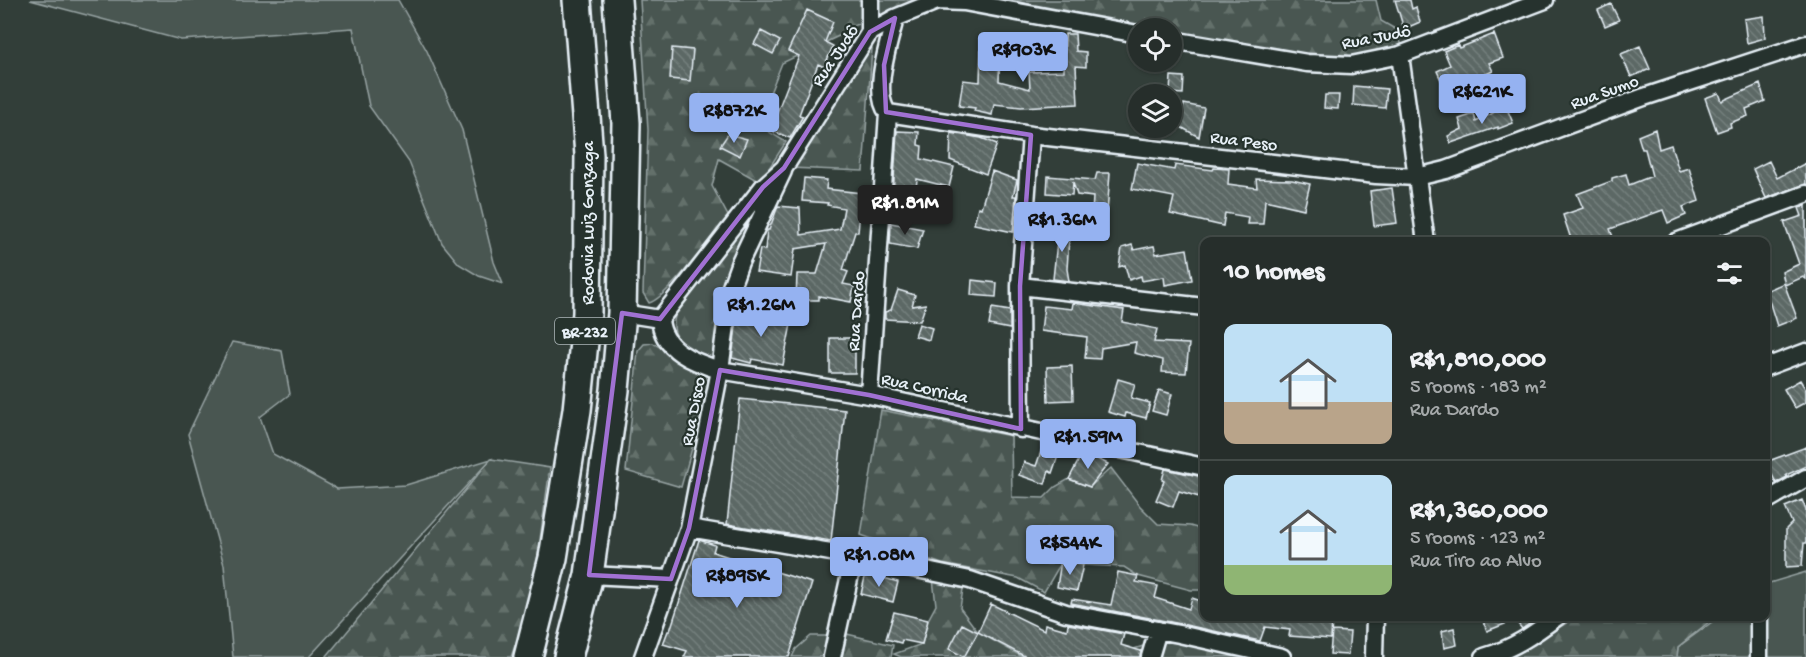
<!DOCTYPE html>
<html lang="en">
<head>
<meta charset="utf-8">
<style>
	body { margin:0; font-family:"Gochi Hand",sans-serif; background:#2e3633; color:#f1f3f6; height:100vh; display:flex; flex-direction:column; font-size:22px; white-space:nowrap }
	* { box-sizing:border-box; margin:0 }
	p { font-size:20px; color:#a4a8a9 }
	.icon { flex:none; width:33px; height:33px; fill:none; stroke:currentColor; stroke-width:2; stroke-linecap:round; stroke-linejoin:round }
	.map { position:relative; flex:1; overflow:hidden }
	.side { position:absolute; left:1200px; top:237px; width:570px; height:384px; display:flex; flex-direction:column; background:#262e2b; border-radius:12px; box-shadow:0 2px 4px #0004,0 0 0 2px #424a47 }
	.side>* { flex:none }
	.buttons { position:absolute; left:1128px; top:18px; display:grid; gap:12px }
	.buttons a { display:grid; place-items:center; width:54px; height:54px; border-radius:50%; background:#262e2b; box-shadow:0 2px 4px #0004,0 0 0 2px #424a47; font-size:30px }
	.price { position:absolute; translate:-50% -51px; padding:0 14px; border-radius:6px; background:#95b2f1; color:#111; font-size:20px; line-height:39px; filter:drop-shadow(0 2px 3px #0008) }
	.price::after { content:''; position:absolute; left:50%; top:36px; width:18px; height:14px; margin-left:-9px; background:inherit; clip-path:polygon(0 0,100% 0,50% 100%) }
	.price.on { background:#222; color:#fff }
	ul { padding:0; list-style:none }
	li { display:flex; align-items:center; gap:18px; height:150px; padding:0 24px }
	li+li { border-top:2px solid #424a47 }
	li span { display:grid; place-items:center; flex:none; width:168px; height:120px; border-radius:12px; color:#555 }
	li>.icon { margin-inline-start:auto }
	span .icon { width:72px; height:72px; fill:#fffc; stroke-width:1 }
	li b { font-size:26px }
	h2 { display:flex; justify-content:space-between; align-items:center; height:72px; padding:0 24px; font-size:26px }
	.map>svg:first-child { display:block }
	.green { fill:#495651; stroke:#98a4a4; stroke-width:1.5 }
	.forest { fill:url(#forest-firs); stroke:#98a4a4; stroke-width:1.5 }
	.building { fill:url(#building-back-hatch); stroke:#e8f1f8; stroke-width:1.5 }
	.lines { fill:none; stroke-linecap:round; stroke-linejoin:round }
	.minor-casing { stroke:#e8f1f8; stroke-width:21 }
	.trunk-casing { stroke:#e8f1f8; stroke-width:32 }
	.minor { stroke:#26332d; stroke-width:16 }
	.trunk { stroke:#26332d; stroke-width:27 }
	.marked { fill:none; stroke:#a171d3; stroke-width:4.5; stroke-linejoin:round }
	.labels { text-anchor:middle; stroke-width:4.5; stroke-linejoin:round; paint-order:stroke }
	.shield { fill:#26332d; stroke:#aeb8bb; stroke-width:1.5 }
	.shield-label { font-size:16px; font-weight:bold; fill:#e8f1f8 }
	.street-label { font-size:18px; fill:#e8f1f8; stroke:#26332d }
</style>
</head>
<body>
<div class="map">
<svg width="1806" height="657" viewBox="0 0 1806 657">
	<defs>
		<pattern id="forest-firs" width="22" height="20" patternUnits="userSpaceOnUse" patternTransform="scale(1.5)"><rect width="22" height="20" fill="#495651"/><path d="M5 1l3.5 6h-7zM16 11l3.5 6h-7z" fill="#636f6b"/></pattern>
		<pattern id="building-back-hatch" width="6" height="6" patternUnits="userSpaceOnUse" patternTransform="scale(1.5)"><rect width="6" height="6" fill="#5c6865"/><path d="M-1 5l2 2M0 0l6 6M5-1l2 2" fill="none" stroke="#737e7c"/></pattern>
	</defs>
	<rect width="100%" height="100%" fill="#323e39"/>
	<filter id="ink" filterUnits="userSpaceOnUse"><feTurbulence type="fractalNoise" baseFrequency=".0167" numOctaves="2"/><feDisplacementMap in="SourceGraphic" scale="12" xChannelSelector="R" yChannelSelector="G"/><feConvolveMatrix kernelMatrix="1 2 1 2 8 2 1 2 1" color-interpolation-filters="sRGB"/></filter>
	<g filter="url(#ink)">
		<path class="green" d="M30 0H398L427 51 462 130 494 262 503 284 479 276 459 264 442 243 409 162 369 106 353 28 181 40Z
			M232 342 282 351 290 394 260 417 273 454 337 489 406 485 491 459 309 657H233L224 565 188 434Z
			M1806 572V657H1677L1678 647 1719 617 1766 616V584Z"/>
		<path class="forest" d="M640 0H866V22L855 25 845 33 782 63 766 103 775 109 764 129 786 142 760 182 719 159 712 186 728 216C713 234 668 298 649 303L643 293 648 130Z
			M876 0H922L876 19Z
			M973 0H1376L1381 21 1397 30 1404 53 1347 64 1172 35V28H1138Z
			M873 35 863 171 790 168Z
			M771 189 751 226 718 357C696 360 668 342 675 316 676 310 681 304 683 299Z
			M653 343 704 373 710 385 681 487 626 471 638 351 644 344Z
			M881 410 1011 436 1012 497 1044 498 1055 487 1069 479 1090 487 1111 468 1140 506 1158 524 1190 526 1204 530V590H1191L1138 576 1124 567 1083 565 1062 561 1044 592 1018 578 942 564 861 535Z
			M491 459 550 468 532 597 511 657H326Z
			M933 579 963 589 960 608 978 632 1023 657H901L894 654 922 644 928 620 936 605Z
			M1576 617H1715L1678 647 1677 657H1503L1523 650Z
			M847 634 893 645 891 657H842Z
			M811 636H830L824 657H792L796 649Z
			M1168 638 1286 657H1109Z"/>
		<path class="building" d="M1395 0H1410L1412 9 1416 7 1420 22 1404 29Z
			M1611 4 1619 20 1605 26 1598 10Z
			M807 10 833 22 825 42 833 46 824 67 818 64 799 115 803 116 790 138 770 130 799 56 788 51Z
			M1764 16 1765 38 1747 43 1744 19Z
			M761 31 780 41 773 54 754 44Z
			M1065 34H1075L1076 51 1086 52V67L1076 66 1078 104 1021 107 994 104 992 115 974 111 975 108 959 106 963 80 980 82 981 45H1000L999 81 1030 89 1029 72 1064 71Z
			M1494 34 1503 58 1489 63 1493 71 1458 86V91L1447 93 1437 71 1450 65 1444 51 1458 45 1459 48Z
			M1640 46 1650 69 1631 77 1621 54Z
			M672 48 693 50 690 81 670 79Z
			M1171 76 1184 77 1183 94 1170 93Z
			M1760 84 1765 101 1746 109 1748 116 1730 123 1731 127 1717 132 1705 98 1719 93 1722 101Z
			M1354 86 1387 89 1385 108 1353 105Z
			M1325 95H1339L1338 109 1324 108Z
			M1184 104 1204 108 1199 137 1179 126Z
			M1506 106 1513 123 1498 129V127L1451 143 1448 136 1462 129 1459 119 1474 114 1476 122Z
			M1655 129 1659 149 1671 145 1679 171 1689 168 1699 201 1683 207 1686 215 1668 223 1663 210 1610 229 1613 237 1600 242H1572L1563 215 1583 208 1577 194 1612 181V178L1626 174 1629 185 1652 176 1645 149H1642L1638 136Z
			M897 131 919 132 918 145 922 146 921 159 954 167 949 187 917 179 915 199 893 195Z
			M951 133 981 138 997 144 986 174 950 160Z
			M728 134 747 139 740 156 720 146Z
			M1769 161 1777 178 1806 163V184L1766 198 1753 169Z
			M1137 163 1174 170 1175 165 1213 170 1214 168 1229 169 1228 184 1257 188 1256 179 1292 180 1310 184 1304 209 1265 200 1263 224H1247L1248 217 1225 213 1223 226 1170 214 1174 197 1132 189Z
			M992 171 1017 180 1013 196H1016L1013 232 974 224 978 207 981 208Z
			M1097 173H1110L1107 214 1092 213 1093 197 1077 195 1073 182 1072 195 1047 193 1048 176 1095 180Z
			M804 178 827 180 826 189 862 193 858 232H855L843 270 848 272 843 284 854 286 851 302 819 296V300H796L797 274H817L826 244 795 249 791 277 756 272 760 249 765 250 767 230H769L778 206 800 208 801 235 840 229 844 208 827 205 828 203 802 201Z
			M1392 188 1397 223 1374 226 1370 191Z
			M1806 205V279L1803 277 1785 285 1782 272 1799 264 1784 222 1802 216 1799 208Z
			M891 223 923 229 917 249 890 244Z
			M1059 223 1070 224 1067 269 1069 281 1053 279Z
			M1132 245 1134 250 1154 246 1156 254 1187 249 1192 280 1165 285 1164 277 1142 281 1141 276 1129 280 1125 265 1119 267 1122 248Z
			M972 280 997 283 996 297 971 295Z
			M1784 283 1797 318 1777 326 1766 291Z
			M898 290 915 295 912 306 926 304 920 321 885 319V312L891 310Z
			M1073 303 1124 310 1122 322 1157 329 1154 342 1189 344 1186 373 1162 372 1163 360 1134 353 1136 342 1101 348 1100 359 1085 358 1087 337 1041 331 1044 306 1072 309Z
			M992 308 1010 311V329L989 325Z
			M738 310 755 312V313L792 319 783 365 752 359 751 363 732 358Z
			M919 324 932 328 929 340 915 336Z
			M830 338H855V373H830Z
			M1072 366 1073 400 1048 401 1047 367Z
			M1118 379 1135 384 1131 398 1150 403 1146 418 1126 413 1125 417 1108 412Z
			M1800 380 1806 390V402L1795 408 1784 389Z
			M1159 390 1172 394 1166 415 1152 411Z
			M740 399 845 410 831 541 727 524Z
			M1044 443 1061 447 1052 473 1049 471 1045 484 1019 475 1024 462 1036 466Z
			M1806 447V466L1786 475 1787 477 1776 483 1766 462Z
			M1083 452 1108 464 1090 487 1069 479Z
			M1165 469 1204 477 1199 497 1179 491 1173 507 1156 500 1164 481 1162 480Z
			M1802 500 1806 510V543H1804L1802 566 1786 567V529L1792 523 1785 507Z
			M699 540 715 545 713 552 812 583 789 657H684L687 651 663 644 668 631H670Z
			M1061 561 1083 565 1077 591 1057 587Z
			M1118 572 1138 576 1136 582 1158 586 1155 598 1189 609 1192 598 1204 602V616H1230L1246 620V616L1332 617 1331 639 1289 636 1290 630 1265 627 1260 641 1181 624 1071 603 1072 599 1111 605Z
			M866 573 898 582 893 602 861 594Z
			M991 604 1044 630 1045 624 1067 630 1068 624 1124 634 1121 645 1141 651 1140 657H1026L978 632Z
			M894 612 928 620 922 644 902 640 901 643 886 639Z
			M1481 616H1528L1532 622 1522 629 1515 620 1487 631Z
			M962 624 978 632 964 657 949 649Z
			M1454 628 1457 645 1444 648 1442 631Z
			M1332 631 1350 632 1348 655 1330 654Z"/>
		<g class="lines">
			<defs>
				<path id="minor" d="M870 32V0
					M1172 40 1307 63 1351 65 1400 55 1545 0
					M1400 55 1426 242
					M888 113 1031 135 1376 175 1417 177 1446 170 1644 97 1806 44
					M1676 242 1806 194
					M1020 286 1204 307
					M622 313 660 319
					M660 319 763 187 784 168 870 32 895 18 937 1 964 2 1138 34
					M660 319C662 350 693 362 720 370L869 395 1204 467
					M1766 367 1806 352
					M869 395 888 113C871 92 890 41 895 18
					M1021 429 1020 286 1031 135
					M1766 501 1806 478
					M689 528 854 556 970 580 1066 613 1179 634 1282 657
					M589 575 671 579
					M1759 616V657
					M643 657 689 528 720 370 731 287 740 262 783 171
					M832 657 854 556
					M1150 657 1158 630
					M1374 657 1375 616
					M1484 657C1513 649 1534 634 1558 616"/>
				<path id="trunk" d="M528 657 553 558 577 410 587 313 589 155 577 0
					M568 657 589 575 615 390 622 313 626 123 617 0"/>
			</defs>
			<use href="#minor" class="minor-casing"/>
			<use href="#trunk" class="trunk-casing"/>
			<use href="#minor" class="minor"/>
			<use href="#trunk" class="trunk"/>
		</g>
	</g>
	<path class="marked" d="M895 18 884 65 886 112 1031 135 1020 286 1021 429 869 395 720 370 689 528 671 579 589 575 622 313 660 319 763 187 784 168 870 32Z"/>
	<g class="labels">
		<rect class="shield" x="555" y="318" width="60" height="26" rx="4.5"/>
		<g class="shield-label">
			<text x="585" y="337">BR-232</text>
		</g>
		<g class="street-label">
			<text transform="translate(1376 36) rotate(-11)" y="6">Rua Judô</text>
			<text transform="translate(834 55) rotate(-56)" y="6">Rua Judô</text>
			<text transform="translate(1604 91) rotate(-20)" y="6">Rua Sumo</text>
			<text transform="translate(1244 140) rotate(7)" y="6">Rua Peso</text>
			<text transform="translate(587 223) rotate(-90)" y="6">Rodovia Luiz Gonzaga</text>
			<text transform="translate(855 311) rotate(-86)" y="6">Rua Dardo</text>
			<text transform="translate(925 387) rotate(13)" y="6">Rua Corrida</text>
			<text transform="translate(692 411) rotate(-79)" y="6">Rua Disco</text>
		</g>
	</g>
</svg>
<div class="buttons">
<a><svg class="icon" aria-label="locate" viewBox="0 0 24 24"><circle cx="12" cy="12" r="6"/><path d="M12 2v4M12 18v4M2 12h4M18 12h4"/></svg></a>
<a><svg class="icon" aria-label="layers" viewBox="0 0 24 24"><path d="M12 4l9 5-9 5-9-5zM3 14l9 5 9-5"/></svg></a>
</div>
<b class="price" style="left:1023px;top:83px">R$903K</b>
<b class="price" style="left:1482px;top:125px">R$621K</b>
<b class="price" style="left:734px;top:144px">R$872K</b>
<b class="price on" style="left:905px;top:236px">R$1.81M</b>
<b class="price" style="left:1062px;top:253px">R$1.36M</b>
<b class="price" style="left:761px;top:338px">R$1.26M</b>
<b class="price" style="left:1088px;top:470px">R$1.59M</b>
<b class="price" style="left:1070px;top:576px">R$544K</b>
<b class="price" style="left:879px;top:588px">R$1.08M</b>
<b class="price" style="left:737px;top:609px">R$895K</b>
<section class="side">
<h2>10 homes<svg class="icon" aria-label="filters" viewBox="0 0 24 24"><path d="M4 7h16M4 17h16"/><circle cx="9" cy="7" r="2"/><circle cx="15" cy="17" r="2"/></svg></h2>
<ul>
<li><span style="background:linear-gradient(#bfe0f5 65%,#b9a48a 0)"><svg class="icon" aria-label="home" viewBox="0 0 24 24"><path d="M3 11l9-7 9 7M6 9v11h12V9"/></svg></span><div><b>R$1,810,000</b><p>5 rooms · 183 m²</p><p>Rua Dardo</p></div></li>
<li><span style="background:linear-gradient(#bfe0f5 75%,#8fb573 0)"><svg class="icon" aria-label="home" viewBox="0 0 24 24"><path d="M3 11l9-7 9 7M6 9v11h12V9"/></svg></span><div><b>R$1,360,000</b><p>5 rooms · 123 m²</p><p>Rua Tiro ao Alvo</p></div></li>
</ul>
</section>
</div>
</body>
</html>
